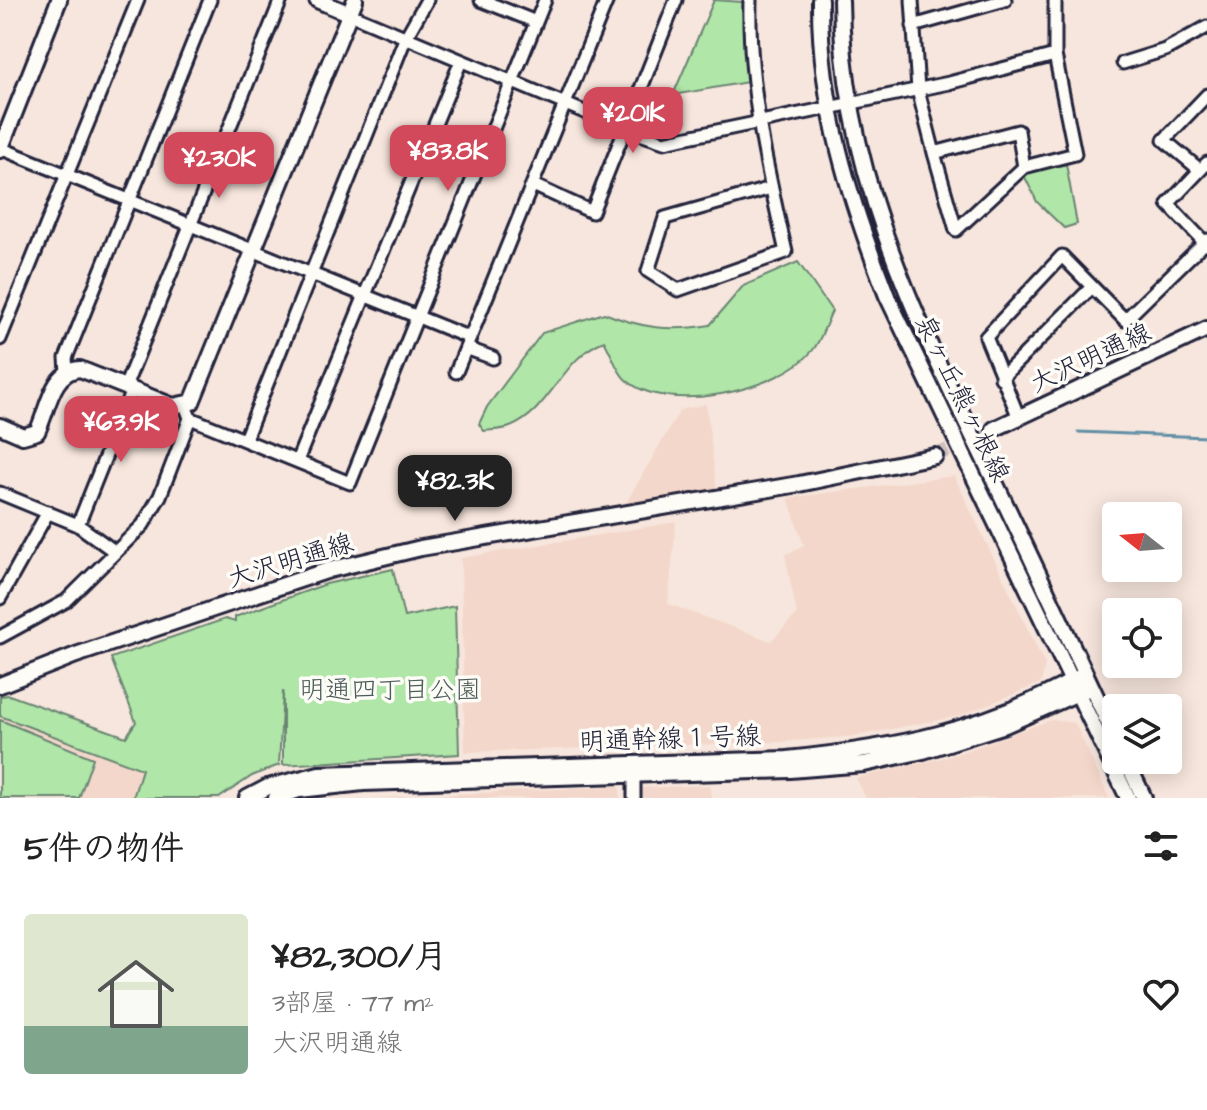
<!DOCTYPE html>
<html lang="ja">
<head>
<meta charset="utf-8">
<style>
	body { margin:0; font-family:"Architects Daughter","Klee One",sans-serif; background:#f6f6f6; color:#222; height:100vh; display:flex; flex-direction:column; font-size:30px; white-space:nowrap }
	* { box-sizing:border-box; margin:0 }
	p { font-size:26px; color:#767676 }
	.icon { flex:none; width:44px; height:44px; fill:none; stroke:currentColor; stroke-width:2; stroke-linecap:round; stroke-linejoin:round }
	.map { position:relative; height:798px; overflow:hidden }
	.details { display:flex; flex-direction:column; background:#fff; flex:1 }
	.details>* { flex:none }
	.needle { width:52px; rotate:287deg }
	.tools { position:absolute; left:1102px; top:502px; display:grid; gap:16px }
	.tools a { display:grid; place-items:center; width:80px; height:80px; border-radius:8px; background:#fff; box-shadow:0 4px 20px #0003; font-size:40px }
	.price { position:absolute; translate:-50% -68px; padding:0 18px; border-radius:16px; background:#d1495b; color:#fff; font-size:26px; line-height:52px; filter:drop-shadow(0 2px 4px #0008) }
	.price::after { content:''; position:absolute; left:50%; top:48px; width:24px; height:18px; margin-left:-12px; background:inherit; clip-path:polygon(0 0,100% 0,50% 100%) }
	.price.current { background:#222; color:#fff }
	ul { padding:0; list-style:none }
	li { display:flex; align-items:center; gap:24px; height:200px; padding:0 24px }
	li+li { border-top:2px solid #e0e0e0 }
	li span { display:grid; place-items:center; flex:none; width:224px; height:160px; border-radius:8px; color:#555 }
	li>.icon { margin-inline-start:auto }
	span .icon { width:96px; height:96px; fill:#fffc; stroke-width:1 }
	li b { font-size:34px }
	h2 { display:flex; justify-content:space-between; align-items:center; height:96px; padding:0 24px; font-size:34px }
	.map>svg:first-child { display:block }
	.built { fill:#f3d7ca }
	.green { fill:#b0e6a8; stroke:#698472; stroke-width:2 }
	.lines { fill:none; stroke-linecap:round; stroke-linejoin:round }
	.stream { stroke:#628fa6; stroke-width:3 }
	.tertiary-tunnel { stroke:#ccbfbd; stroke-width:14; stroke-dasharray:14 7; stroke-linecap:butt }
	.minor-casing { stroke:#22223b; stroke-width:17 }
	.tertiary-casing { stroke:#22223b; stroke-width:20 }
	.secondary-casing { stroke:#22223b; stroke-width:20 }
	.minor { stroke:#fdfcf7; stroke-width:11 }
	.tertiary { stroke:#fdfcf7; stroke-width:14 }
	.secondary { stroke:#fdfcf7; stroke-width:14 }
	.labels { text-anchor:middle; stroke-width:7; stroke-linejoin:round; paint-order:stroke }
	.street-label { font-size:26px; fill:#22223b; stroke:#fdfcf7 }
	.park-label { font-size:26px; fill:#4d5d5c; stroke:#fdfcf7 }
</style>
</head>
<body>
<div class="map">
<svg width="1207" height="798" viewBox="0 0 1207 798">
	<rect width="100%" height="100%" fill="#f7e6dd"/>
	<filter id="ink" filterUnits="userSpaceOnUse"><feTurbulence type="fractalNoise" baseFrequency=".0125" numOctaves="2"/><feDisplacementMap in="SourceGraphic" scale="16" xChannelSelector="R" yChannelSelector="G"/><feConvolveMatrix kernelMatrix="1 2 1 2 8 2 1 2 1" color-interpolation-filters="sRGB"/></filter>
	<g filter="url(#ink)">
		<path class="built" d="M706 404 717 491 626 503 680 410Z
			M954 476 1045 665 1041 683 959 716 856 736 779 742 465 752 461 558 676 522 668 604 771 641 797 614 785 555 804 545 788 498Z
			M0 701 161 753 146 798H0Z
			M1051 720 1075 723 1109 798H866L856 778 951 756Z
			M710 785 711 798H640V788Z
			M620 786V798H374Z"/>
		<path class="green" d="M714 0 743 2 748 82 673 95Z
			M1066 164 1077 224 1064 228 1037 202 1023 173Z
			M798 262 832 311C826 323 821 340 813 350 781 390 666 417 625 379 616 370 611 352 604 341 561 358 551 411 510 427 503 430 492 430 484 431L479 424 487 407 542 333 604 313C641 328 670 332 710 325L743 286Z
			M393 569 404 617 455 606 459 754 283 765V691L279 765 252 776 219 798H133L142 769 0 716V696L9 695 126 737 136 722 111 658 225 619 235 622V617L326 584Z
			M0 720 93 758 79 798H0Z"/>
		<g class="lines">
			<path class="stream" d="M1078 432 1207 437"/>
			<path class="tertiary-tunnel" d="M935 456 994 429"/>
			<defs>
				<path id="minor" d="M481 0 536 22
					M750 0C748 85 767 170 786 252L678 290 648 271 665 218 771 188
					M912 0 918 90 934 153 1018 131 1024 167 1075 154 1055 55V0
					M350 14 625 129 664 142 949 83 1055 55
					M913 26 1005 0
					M1123 63 1165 50 1207 27
					M0 148 470 338 607 0
					M934 153 956 230 1024 167
					M1207 163 1168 204 1207 245
					M1200 170 1164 140 1207 95
					M533 185 592 212 676 0
					M0 339 138 0
					M466 348 493 358
					M67 372 66 358 210 0
					M456 372 470 338
					M1001 378 1092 287
					M125 387 281 0
					M185 405 190 418 350 483 545 0
					M1019 418 986 337 1062 256 1125 320 1207 240
					M245 439 405 39 427 0
					M297 461 461 61
					M0 493 78 525 114 551
					M78 525 132 390
					M0 598 48 512
					M0 637 66 601 143 525 160 496 190 418
					M634 798V767"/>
				<path id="tertiary" d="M317 0 350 14
					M0 150 59 0
					M0 426 23 436 37 432C48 411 51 371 80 369L173 406 192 402 355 0
					M994 429 1207 329
					M0 685 76 655 329 570 421 548 799 484 935 456
					M247 798 268 787 319 774 787 759C897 748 982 731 1080 677
					M276 798 299 790 363 783 790 770 864 764 923 751 1005 725 1087 689"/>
				<path id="secondary" d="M820 0C819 104 850 201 887 296L1128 798
					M841 0C842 164 911 309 981 453 1027 548 1071 643 1116 739
					M1126 760 1144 798"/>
			</defs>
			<use href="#minor" class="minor-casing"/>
			<use href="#tertiary" class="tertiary-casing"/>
			<use href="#secondary" class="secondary-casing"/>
			<use href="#minor" class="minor"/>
			<use href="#tertiary" class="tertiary"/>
			<use href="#secondary" class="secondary"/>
		</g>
	</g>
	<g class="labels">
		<g class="street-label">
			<text transform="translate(1090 357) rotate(-25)" y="9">大沢明通線</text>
			<text transform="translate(963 398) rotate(64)" y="9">泉ヶ丘熊ヶ根線</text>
			<text transform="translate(290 560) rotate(-17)" y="9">大沢明通線</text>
			<text transform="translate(670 738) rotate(-2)" y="9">明通幹線１号線</text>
		</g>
		<g class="park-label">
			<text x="390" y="698">明通四丁目公園</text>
		</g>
	</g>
</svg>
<div class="tools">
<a><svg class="needle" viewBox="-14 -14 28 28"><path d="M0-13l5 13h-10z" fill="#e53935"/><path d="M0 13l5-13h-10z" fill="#767676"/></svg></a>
<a><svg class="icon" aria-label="locate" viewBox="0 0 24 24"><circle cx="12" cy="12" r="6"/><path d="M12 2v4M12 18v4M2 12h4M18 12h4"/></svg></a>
<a><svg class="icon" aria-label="layers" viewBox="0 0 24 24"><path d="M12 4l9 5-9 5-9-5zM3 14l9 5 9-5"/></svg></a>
</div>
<b class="price" style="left:633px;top:155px">¥201K</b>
<b class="price" style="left:448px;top:193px">¥83.8K</b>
<b class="price" style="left:219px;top:200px">¥230K</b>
<b class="price" style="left:121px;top:464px">¥63.9K</b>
<b class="price current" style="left:455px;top:523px">¥82.3K</b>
</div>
<section class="details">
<h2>5件の物件<svg class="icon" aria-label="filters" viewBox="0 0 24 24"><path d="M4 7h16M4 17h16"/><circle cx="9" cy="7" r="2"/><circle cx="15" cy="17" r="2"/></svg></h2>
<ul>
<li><span style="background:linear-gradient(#dfe7d0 70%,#7fa58c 0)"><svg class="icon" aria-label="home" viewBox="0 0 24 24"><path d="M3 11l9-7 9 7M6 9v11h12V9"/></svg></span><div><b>¥82,300/月</b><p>3部屋 · 77 m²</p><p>大沢明通線</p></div><svg class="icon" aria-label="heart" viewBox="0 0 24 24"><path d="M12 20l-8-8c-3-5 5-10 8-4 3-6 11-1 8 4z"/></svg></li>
</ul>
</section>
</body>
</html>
